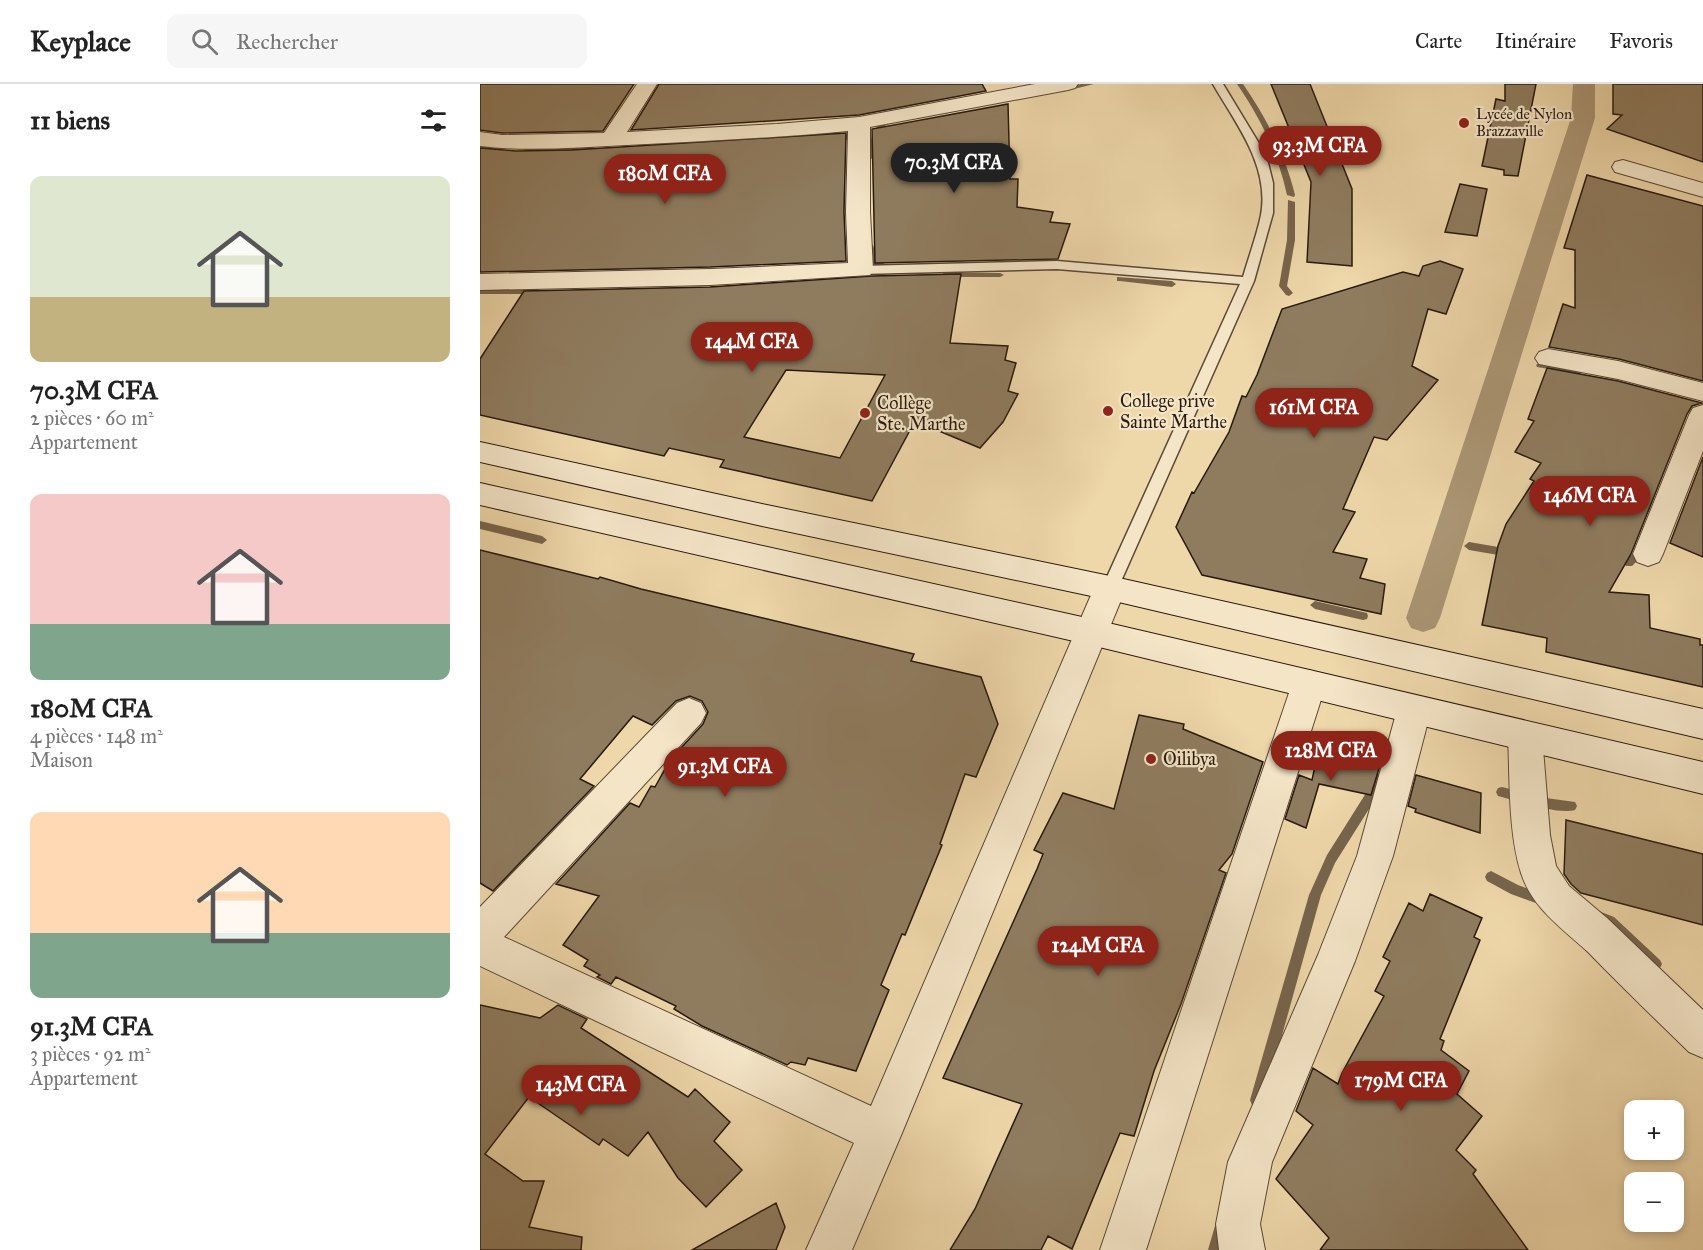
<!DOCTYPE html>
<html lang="fr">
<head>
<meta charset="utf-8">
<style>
	body { margin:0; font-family:"IM FELL Great Primer",serif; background:#f6f6f6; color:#222; height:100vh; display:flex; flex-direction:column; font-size:22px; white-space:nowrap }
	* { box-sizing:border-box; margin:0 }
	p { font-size:20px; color:#767676 }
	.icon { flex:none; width:33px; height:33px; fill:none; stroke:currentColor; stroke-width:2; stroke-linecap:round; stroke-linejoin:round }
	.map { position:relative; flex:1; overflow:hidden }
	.panel { display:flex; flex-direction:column; background:#fff; width:480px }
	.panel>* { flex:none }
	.buttons { position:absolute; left:1144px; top:1016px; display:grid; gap:12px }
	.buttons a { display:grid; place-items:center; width:60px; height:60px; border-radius:12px; background:#fff; box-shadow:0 3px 9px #0003; font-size:30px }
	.price { position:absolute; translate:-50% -51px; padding:0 14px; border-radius:21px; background:#8f2418; color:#fff; font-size:20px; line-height:39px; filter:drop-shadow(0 2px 3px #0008) }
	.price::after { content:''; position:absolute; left:50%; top:36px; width:18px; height:14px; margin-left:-9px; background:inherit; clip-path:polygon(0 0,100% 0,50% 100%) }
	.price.active { background:#222; color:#fff }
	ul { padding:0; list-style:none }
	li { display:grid; align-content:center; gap:12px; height:318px; padding:0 30px }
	li span { display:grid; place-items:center; height:186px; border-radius:12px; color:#555 }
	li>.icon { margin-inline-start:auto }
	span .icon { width:108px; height:108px; fill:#fffc; stroke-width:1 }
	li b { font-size:26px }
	h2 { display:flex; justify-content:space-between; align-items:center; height:72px; padding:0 30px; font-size:26px }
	header { display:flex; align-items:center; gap:36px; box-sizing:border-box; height:84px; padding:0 30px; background:#fff; border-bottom:2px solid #e0e0e0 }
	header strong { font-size:28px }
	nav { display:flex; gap:33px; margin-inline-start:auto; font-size:21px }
	.search { width:420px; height:54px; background:#f6f6f6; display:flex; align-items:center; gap:15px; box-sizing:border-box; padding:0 21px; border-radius:12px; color:#767676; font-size:22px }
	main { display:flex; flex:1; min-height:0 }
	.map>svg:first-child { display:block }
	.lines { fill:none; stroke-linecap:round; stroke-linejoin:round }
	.stream { fill:#77644c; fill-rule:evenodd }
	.canal { fill:#ab9675; fill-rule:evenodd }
	.building { fill:#8f7c5f; stroke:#28190f; stroke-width:1.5; fill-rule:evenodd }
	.service-casing { stroke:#5a4836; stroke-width:3 }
	.minor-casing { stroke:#5a4836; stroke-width:2 }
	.secondary-casing { stroke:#28190f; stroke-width:2 }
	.service { fill:#f4e5c7; fill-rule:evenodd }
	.minor { fill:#f4e5c7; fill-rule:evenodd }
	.secondary { fill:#f4e5c7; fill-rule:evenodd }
	.poi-dot { fill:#8f2418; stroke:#f4e5c7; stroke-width:2 }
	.labels { text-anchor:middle; stroke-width:4.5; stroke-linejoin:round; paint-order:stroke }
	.far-poi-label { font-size:15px; fill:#28190f; stroke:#f4e5c7; text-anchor:start }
	.poi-label { font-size:18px; fill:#28190f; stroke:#f4e5c7; text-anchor:start }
</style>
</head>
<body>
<header>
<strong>Keyplace</strong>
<div class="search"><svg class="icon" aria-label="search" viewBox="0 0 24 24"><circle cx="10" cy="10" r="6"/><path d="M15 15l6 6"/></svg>Rechercher</div>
<nav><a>Carte</a><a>Itinéraire</a><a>Favoris</a></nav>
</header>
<main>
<section class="panel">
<h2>11 biens<svg class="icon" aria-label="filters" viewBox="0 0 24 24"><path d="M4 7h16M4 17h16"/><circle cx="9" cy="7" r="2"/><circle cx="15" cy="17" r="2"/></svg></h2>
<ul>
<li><span style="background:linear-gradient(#dfe7d0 65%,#c2b280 0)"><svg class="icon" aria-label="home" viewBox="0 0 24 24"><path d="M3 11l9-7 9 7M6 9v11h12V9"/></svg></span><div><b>70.3M CFA</b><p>2 pièces · 60 m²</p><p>Appartement</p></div></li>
<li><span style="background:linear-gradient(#f6c9c9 70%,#7fa58c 0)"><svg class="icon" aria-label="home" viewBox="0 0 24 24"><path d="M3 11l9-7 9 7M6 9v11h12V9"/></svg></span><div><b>180M CFA</b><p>4 pièces · 148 m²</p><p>Maison</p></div></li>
<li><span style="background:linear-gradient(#ffd9b3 65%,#7fa58c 0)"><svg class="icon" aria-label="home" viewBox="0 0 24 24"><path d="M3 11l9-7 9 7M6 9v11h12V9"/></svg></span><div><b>91.3M CFA</b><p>3 pièces · 92 m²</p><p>Appartement</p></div></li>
</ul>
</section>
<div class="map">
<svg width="1223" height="1166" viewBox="0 0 1223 1166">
	<rect width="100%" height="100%" fill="#eed7a9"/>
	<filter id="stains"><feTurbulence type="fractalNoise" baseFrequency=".00333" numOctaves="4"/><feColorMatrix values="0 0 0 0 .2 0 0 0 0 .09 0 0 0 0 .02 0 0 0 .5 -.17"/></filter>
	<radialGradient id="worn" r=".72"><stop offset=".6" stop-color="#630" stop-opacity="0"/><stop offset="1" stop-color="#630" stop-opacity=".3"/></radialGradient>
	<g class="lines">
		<path class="stream" d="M601 0H614L582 8 579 6Z
			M757 0H763C787 35 805 70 815 111L814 113 807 111C798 70 781 35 757 0Z
			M416 35 419 37 418 38 406 41 398 48 394 74 387 76 393 46 402 39Z
			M350 48C363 48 373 50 379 63L373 64C362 44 350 57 336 51Z
			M0 62 17 63 21 65 17 67 0 66Z
			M47 63H113L117 65 113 67 45 66 43 65Z
			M808 116 815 118V156L807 202 813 209 809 212 806 211 799 202 807 156Z
			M387 161H393L398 177 405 180 419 181V185L404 184 392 180 386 163Z
			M463 189H520L524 191 520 193H463Z
			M637 193 692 197 696 200 692 203 640 197H637Z
			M0 204H57L61 207 57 210H0Z
			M1060 278 1100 284 1104 287 1100 290 1057 283 1056 281Z
			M0 437 62 452 67 456 62 460 0 445Z
			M989 458 1030 465 1035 469 1030 473 989 466 984 462Z
			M1163 461 1166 462 1168 465 1166 468 1152 482H1146L1144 479 1146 476 1160 462Z
			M835 517 883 528 887 529 888 532 887 535 883 536 835 525 830 521Z
			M902 689 906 690 908 694 906 698 855 779 841 811 784 1016 782 1021 777 1023 772 1021 770 1016 829 811 847 771 898 690Z
			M1022 703 1066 714 1095 718 1097 722 1095 726C1079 731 1040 718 1022 713L1018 712 1016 708 1018 704Z
			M1011 787 1038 801 1068 812 1070 816 1068 820 1064 822 1031 810 1007 797 1005 793 1007 789Z
			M1116 826 1134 833 1180 876 1182 880 1180 884 1176 886 1172 884 1126 842 1112 836 1110 832 1112 828Z
			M742 1133 747 1135 749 1140 742 1166H728L737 1135Z"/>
		<path class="canal" d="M1093 0H1115V34L960 534 955 544 943 548 931 544 926 534 1091 34Z"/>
	</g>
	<path class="building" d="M0 0H154L123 47 22 49 0 46Z
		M179 0H502L506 7 379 31 151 46Z
		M791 0H830L872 105V182L827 178 831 98Z
		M1025 0H1056L1038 92 1024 91V86L1002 82 1016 15 1025 17Z
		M1133 0H1223V78L1127 45 1142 31 1133 30Z
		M528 20 530 95H538L537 123 573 128 570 138 590 140 578 175 395 179 392 45Z
		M366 49 364 128 366 177 230 183 0 188V64L36 67 92 66Z
		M1107 91 1223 122V297L1139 275 1069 263 1083 220 1095 224V166L1084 164Z
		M980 100 1007 105 997 152 965 148Z
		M960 177 983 185 966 230 948 225 932 282 958 296 907 356 894 353 863 425 875 428 853 468 887 475 880 494 905 500 901 530 722 491 696 443 712 408 714 409 749 348 762 312 766 313 777 291 802 225 923 188 939 192 943 182Z
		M481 190 470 259 528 262 525 276 536 279 528 307 538 310 523 338 500 364 435 337 392 417 240 383 244 376 189 364 184 372 0 331V275L44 207 230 203 392 192ZM306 286 405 291 360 374 264 353Z
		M1067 284 1138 297 1222 319 1212 322 1207 330 1151 470 1129 508 1169 511 1170 544 1220 555V561H1223V603L1066 568 1067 554 1002 541 1018 462 1026 440 1054 397 1050 395 1061 379 1035 368 1054 337 1048 335Z
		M1223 373V473L1190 459Z
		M0 466 118 495 120 493 161 505 434 570 431 577 501 593 518 640 496 693 485 690 460 760 462 761 425 851 422 850 401 901 409 906 376 987 328 974 325 981 311 978 307 981 222 942 194 925 196 922 136 893 131 900 117 893 120 891 104 882 108 876 83 861 119 812 76 800 150 719 159 723 171 702 175 703 190 676 223 640 228 628 222 617 210 612 196 617 172 641 153 632 100 695 114 702 13 807 0 799Z
		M659 631 704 640 703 645 783 678 752 770 739 786 746 789 701 920 674 987 654 1052 640 1049 592 1165 568 1152 561 1166H470L495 1125 542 1020 463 994 557 785 563 770 554 766 583 709 634 725Z
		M839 664 900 681 891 711 839 700 826 744 805 735 819 691 832 696Z
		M936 691 1001 709 1000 749 935 728 936 725 928 722Z
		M1086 736 1223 770V841L1101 809 1091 800 1084 790Z
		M950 810 1002 834 994 853 1000 856 960 955 964 957 961 966 989 987 977 1010 1002 1032 976 1066 996 1086 993 1090 1048 1166H840L849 1154 796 1095 833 1041 816 1027 833 984 858 1000 862 989 904 912 895 907 910 877 903 873 929 819 943 827Z
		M0 921 60 934 78 921 107 935 101 944 208 1013 215 1005 250 1038 234 1057 262 1086 226 1123 198 1094 168 1048 148 1072 123 1055 119 1061 49 1013 5 1070 43 1097H64L49 1143 102 1153 101 1166H0Z
		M296 1119 305 1143 296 1166H212Z"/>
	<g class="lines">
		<defs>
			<path id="service" d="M733 0H743L786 71 793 99V129L774 197 638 504 636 508 630 510 624 508 622 504 760 200 577 185 381 190 375 186 381 182 577 177 763 193C769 172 777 151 781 131 790 82 756 40 733 0Z"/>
			<path id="minor" d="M157 0H177L147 48 297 40 379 33 555 0H598L595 4 588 6 390 43V128L393 186 390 191 230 201 0 206V190L230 185 368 179 366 128 368 47C295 54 221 57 147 61 99 63 48 68 0 62V48L22 51 124 49Z
				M1143 76 1223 99V113L1135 88 1132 83 1135 78Z
				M1068 265 1138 277 1223 299V317L1138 295 1059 280 1055 274 1059 268Z
				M1223 321V367L1183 470 1179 478 1168 482 1157 478 1153 470 1209 331 1213 324Z
				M630 492 641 495 646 504 422 1049 372 1166H326L374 1059 0 882V823L197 619 209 614 221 619 226 629 221 639 24 853 391 1022 614 504 619 495Z
				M829 586 841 590 846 600 666 1166H620L812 600 817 590Z
				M934 611 946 616 951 626 913 772 875 877 792 1078 780 1140 785 1166H739L736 1140 748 1078 838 871 877 772 917 626 922 616Z
				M1045 637 1057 641 1062 652 1070 751 1076 782 1089 802 1127 834 1223 926V974L1209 968C1175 935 1141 902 1108 868 1082 844 1052 824 1041 789 1028 748 1030 694 1028 652L1033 641Z"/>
			<path id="secondary" d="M0 358 282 420 630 492 1223 625V655L630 516 282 442 0 378Z
				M0 399 611 535 1223 678V710L611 561 0 421Z"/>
		</defs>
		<use href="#service" class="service-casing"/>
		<use href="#minor" class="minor-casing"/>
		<use href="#secondary" class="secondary-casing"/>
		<use href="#service" class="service"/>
		<use href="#minor" class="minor"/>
		<use href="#secondary" class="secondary"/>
	</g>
	<g class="poi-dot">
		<circle cx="984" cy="39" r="6"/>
		<circle cx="628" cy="327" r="6"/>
		<circle cx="385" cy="329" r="6"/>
		<circle cx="671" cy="675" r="6"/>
	</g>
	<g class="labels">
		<g class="far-poi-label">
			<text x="996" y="35">Lycée de Nylon<tspan x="996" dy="17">Brazzaville</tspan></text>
		</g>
		<g class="poi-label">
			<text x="640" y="323">College prive<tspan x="640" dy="21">Sainte Marthe</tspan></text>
			<text x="397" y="325">Collège<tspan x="397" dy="21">Ste. Marthe</tspan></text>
			<text x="683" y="681">Oilibya</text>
		</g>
	</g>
	<rect width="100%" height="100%" filter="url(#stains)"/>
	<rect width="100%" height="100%" fill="url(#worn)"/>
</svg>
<div class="buttons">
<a>+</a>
<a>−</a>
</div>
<b class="price" style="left:840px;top:93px">93.3M CFA</b>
<b class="price active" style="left:474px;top:110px">70.3M CFA</b>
<b class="price" style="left:185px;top:121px">180M CFA</b>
<b class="price" style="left:272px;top:289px">144M CFA</b>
<b class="price" style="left:834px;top:355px">161M CFA</b>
<b class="price" style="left:1110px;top:443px">146M CFA</b>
<b class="price" style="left:851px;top:698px">128M CFA</b>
<b class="price" style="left:245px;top:714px">91.3M CFA</b>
<b class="price" style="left:618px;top:893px">124M CFA</b>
<b class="price" style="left:921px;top:1028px">179M CFA</b>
<b class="price" style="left:101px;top:1032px">143M CFA</b>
</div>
</main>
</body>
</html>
